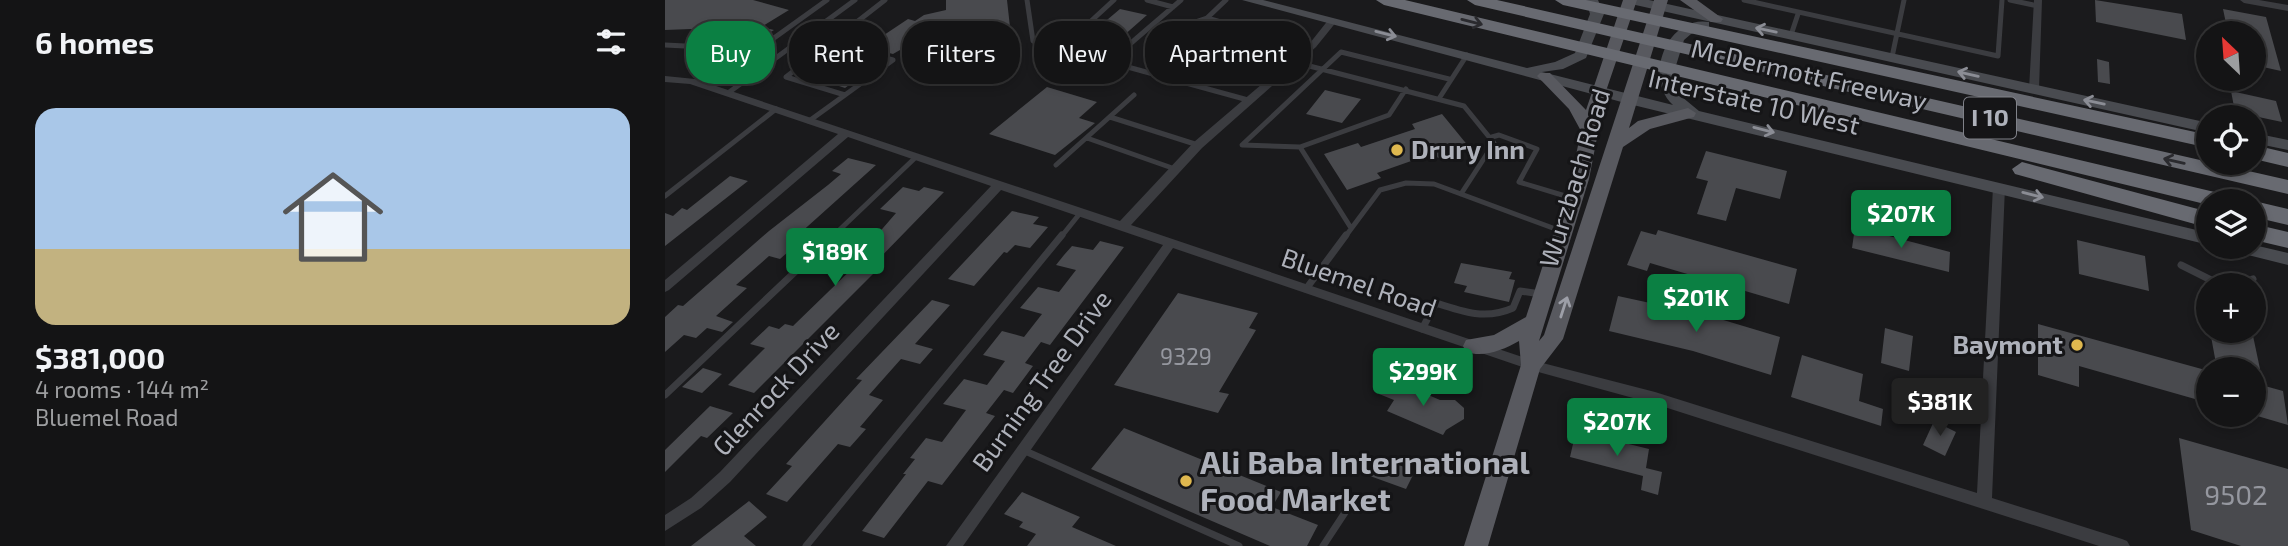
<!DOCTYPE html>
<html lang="en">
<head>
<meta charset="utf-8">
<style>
	body { margin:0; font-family:"Exo 2",sans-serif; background:#212122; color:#f1f3f6; height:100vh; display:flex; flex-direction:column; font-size:26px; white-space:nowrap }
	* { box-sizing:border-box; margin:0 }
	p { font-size:23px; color:#9d9ea0 }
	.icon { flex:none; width:38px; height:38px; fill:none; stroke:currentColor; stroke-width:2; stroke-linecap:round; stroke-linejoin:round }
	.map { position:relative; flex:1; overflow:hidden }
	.details { display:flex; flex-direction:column; background:#141415; width:665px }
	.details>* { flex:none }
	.top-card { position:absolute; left:21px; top:21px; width:665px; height:63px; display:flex; gap:14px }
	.needle { width:46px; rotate:335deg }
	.buttons { position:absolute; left:1531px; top:21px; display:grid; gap:14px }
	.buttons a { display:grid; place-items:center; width:70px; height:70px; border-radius:50%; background:#141415; box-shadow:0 4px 10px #0003,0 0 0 2px #333334; font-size:35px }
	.price { position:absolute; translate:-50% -60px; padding:0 16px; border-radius:7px; background:#0b8043; color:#fff; font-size:23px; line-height:46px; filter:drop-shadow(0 2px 4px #0008) }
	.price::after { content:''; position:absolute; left:50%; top:42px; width:21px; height:16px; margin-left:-10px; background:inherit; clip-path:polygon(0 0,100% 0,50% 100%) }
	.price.active { background:#222; color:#fff }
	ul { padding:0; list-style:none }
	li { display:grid; align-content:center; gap:14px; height:371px; padding:0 35px }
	li span { display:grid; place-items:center; height:217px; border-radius:21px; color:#555 }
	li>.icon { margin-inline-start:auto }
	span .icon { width:126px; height:126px; fill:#fffc; stroke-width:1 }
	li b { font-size:30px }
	h2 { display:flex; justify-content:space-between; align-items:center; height:84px; padding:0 35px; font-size:30px }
	.tag { padding:0 24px; border-radius:28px; background:#141415; box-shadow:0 4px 10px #0003,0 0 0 2px #333334; font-size:24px; line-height:63px }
	.tag.active { background:#0b8043; color:#fff }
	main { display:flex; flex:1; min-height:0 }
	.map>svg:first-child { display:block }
	.building { fill:#494a4e }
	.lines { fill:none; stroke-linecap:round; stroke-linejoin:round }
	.service-far1 { stroke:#3b3c40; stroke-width:5 }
	.service { stroke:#3b3c40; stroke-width:7 }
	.minor { fill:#3b3c40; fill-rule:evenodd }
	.secondary { fill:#494b50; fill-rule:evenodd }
	.primary { fill:#58595f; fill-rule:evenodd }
	.motorway { fill:#686a71; fill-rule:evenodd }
	.oneway { stroke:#2a2a2e }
	.oneway2 { stroke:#8b8d95 }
	.oneway3 { stroke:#9d9fa8 }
	.poi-dot { fill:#dfb84f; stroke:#151517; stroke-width:2.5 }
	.labels { text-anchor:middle; stroke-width:6; stroke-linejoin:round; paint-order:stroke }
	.number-label { font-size:23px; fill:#95979f }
	.shield { fill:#151517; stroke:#808289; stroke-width:2 }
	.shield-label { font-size:24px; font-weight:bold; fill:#aeb1ba }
	.street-label { font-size:26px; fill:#aeb1ba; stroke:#151517 }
	.poi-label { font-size:26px; font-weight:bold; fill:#aeb1ba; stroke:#151517; text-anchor:start }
	.near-number-label { font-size:28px; fill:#95979f }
	.near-poi-label { font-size:32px; font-weight:bold; fill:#aeb1ba; stroke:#151517; text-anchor:start }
</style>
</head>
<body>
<main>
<section class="details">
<h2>6 homes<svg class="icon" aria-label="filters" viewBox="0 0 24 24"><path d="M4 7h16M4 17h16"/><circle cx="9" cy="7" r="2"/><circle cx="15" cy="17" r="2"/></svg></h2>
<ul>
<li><span style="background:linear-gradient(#a9c7e8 65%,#c2b280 0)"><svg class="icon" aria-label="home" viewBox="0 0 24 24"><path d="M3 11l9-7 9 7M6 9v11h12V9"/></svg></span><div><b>$381,000</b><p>4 rooms · 144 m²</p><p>Bluemel Road</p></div></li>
</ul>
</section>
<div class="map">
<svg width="1623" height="546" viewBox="0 0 1623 546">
	<rect width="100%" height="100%" fill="#1a1a1c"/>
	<path class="building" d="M0 0H88L124 10 96 27 109 30 84 45 26 29 0 30Z
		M281 0H342L345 27 303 35 302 22 253 55 235 50 228 54 201 47 243 19 250 21 259 15 281 10Z
		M1430 0 1517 14 1521 40 1431 22Z
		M455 9 482 15 457 37 430 30Z
		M1558 9 1601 17 1616 71 1589 65V33H1563Z
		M541 31 584 43 562 64 519 52Z
		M171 50 189 56 216 62 180 88 135 73Z
		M1432 59 1444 62 1445 84 1433 82Z
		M382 87 432 102 414 118 430 123 390 155 324 134Z
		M660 90 696 99 677 123 641 114Z
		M1566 91 1611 101 1617 122 1570 112Z
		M777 114 804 147 773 158 769 153 712 173 716 178 682 190 659 154 693 143 696 147 750 129 747 124Z
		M1041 151 1122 171 1115 199 1071 188 1061 221 1032 214 1043 181 1031 178Z
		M183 158 211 165 133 235 140 237 115 259 104 256 71 285 82 288 51 316 68 322 57 332 42 328 31 338 19 335 0 352V317L13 305 18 306 104 231 163 185 176 174 167 171Z
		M65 176 83 181 0 246V213L8 216 17 208 22 210Z
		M238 187 254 191 259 187 279 192 204 269 211 271 89 393 63 385 100 348 85 344 104 326 114 329 120 324 128 326 195 261 164 253 181 237 205 243 231 213 215 209Z
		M347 211 374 217 368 224 383 227 365 248 350 245 342 253 339 252 309 286 283 279Z
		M1190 227 1285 252 1284 272 1187 248Z
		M993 230 1132 269 1124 304 985 263 982 271 962 265 976 231 991 235Z
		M1412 240 1480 256 1484 291 1414 274Z
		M435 241 459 247 385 345 376 342 360 363 368 366 348 393 339 390 321 413 330 416 277 485 263 481 219 538 197 531 241 474H238L250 459 245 458 261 438 277 442 301 410 278 404 299 379 322 385 340 361 318 355 337 331 359 337 377 314 355 308 373 287 394 292 411 270 391 265 399 255 407 246 428 250Z
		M796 263 847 272 844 279 850 280 844 302 799 292 802 286 789 283Z
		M513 293 593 313 584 328 591 330 554 392 564 394 553 413 449 385Z
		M953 296 1045 316 1115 337 1106 375 1028 351 944 331Z
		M267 300 285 305 250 344 268 349 255 364 236 359 204 395 218 400 195 427 201 429 185 447 173 444 122 502 101 494 127 466 121 464 197 380 191 379Z
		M1373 324 1544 371V403L1414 366V387L1373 375Z
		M1220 328 1248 336 1244 371 1216 363Z
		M1545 331H1587L1595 369H1552Z
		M1137 355 1198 374 1194 401 1218 409 1216 426 1126 397Z
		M38 368 57 374 37 393 17 387Z
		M726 379 775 400H790L799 408V419L781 430 778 435 722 411 729 400 714 394Z
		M1589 383 1618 391 1623 425 1589 415Z
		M45 406 68 413 42 438 36 436 0 472V450Z
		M1269 421 1291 432 1280 456 1258 445Z
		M459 428 616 492 607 507 653 525 642 546H605L426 469Z
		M911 431 984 449 981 468 997 472 993 495 976 490 978 476 905 457Z
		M1514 438 1623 469V546H1576L1526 530Z
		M715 458 750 471 741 489 705 476Z
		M357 492 415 517 407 527 451 546H362L371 534 354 527 358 522 339 514Z
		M84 501 102 517 79 536 91 546H26Z"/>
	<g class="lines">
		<path class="service-far1" d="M362 0 368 41 583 100
			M482 0 508 7
			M1079 0 1333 56 1337 0
			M1345 0 1373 6
			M542 18 561 0
			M1126 35 1133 14
			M141 36 228 60 180 95
			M606 43 639 53
			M506 44 508 53 556 71
			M0 45 20 46 70 65
			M411 53 424 42 425 22 449 0
			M1227 57 1239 0
			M444 62 516 0
			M629 62 799 106 829 143 796 194
			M573 74 611 38 542 18 533 21 498 52 502 62 539 73 557 71 602 83
			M42 86 162 0
			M63 93 190 0
			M775 97 802 55
			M445 117 533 145
			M144 121 180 95 121 77 220 0
			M827 137 834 135 872 149 854 182 907 198
			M422 138 510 169
			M635 147 724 115 741 89
			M391 165 469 95
			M0 196 111 109
			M686 228 635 147 577 145 676 52 784 79
			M167 237 251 157
			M396 237 416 212
			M680 237 715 190 741 183 769 184 896 231"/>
		<path class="service" d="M1516 265 1548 281
			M1576 285 1588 279
			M641 289 681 235
			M757 329 771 303C798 312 821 320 848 308L855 291 876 294
			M0 395 169 235
			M358 450 574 546
			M141 546 397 235
			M658 546 681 511"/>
		<path class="minor" d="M1369 0H1377L1374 89 1369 92 1364 89Z
			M1575 0H1594L1623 5V11L1579 3Z
			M667 18 672 21 651 47 537 148 466 225 866 360 990 392 1312 493 1328 187 1330 184H1338L1340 187 1327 498 1457 539 1462 541 1465 546H1434L990 404 866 370 508 248 298 546H281L498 245 336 190 65 482 36 508 0 531V515L26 498 55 472 326 186 183 137 4 290 0 292V280L173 134 25 84 0 82V76L30 79 455 221 529 142 645 43 664 19Z"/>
		<path class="secondary" d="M577 0H598L862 68 890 62 910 53 925 14 921 0H933L939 14 921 58 898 69 877 72 1008 105C978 78 1002 15 1044 22V28L1026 34 1019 40 1008 75 1011 92 1034 111 1544 233V245L964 104Z
			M960 0H984L1544 123V133L966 4Z
			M1589 133 1623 140V150L1589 143Z
			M1589 245 1623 253V265L1567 251 1564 247H1589Z"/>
		<path class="primary" d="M958 0H972L941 91 924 179 874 341 879 335 989 0H1003L964 128 973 121 1023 108 1031 113 1029 117 985 129 958 147 898 339 875 369 823 546H799L856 365 854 341C838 350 819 358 801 352L798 346 801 340 829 335 861 317 906 179 916 131 904 109 872 76 875 73H885L921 110Z
			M1015 0H1032L1058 19 1056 22H1046Z"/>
		<path class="motorway" d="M711 0H740L1558 194 1565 196 1569 201H1544V205L719 5Z
			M802 0H832L1623 180V194L810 5Z
			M890 0H921L1544 135V148L898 5Z
			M1589 145 1623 153V167L1589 159Z
			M1357 162 1544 212V228L1350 174 1347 169Z
			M1589 201 1623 209V225L1589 217Z
			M1589 224 1623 232V248L1589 240Z"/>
	</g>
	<defs><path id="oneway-shaft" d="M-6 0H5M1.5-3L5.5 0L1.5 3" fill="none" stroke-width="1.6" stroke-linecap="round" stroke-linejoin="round" transform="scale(1.75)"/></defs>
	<g class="oneway">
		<use href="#oneway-shaft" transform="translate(807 22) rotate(14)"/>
		<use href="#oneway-shaft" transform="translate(1509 161) rotate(-167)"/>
	</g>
	<g class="oneway2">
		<use href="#oneway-shaft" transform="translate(1101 30) rotate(-168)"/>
		<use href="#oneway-shaft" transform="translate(721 34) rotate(14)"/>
		<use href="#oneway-shaft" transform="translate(1303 74) rotate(-167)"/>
		<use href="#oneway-shaft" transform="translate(1429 102) rotate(-168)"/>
		<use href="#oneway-shaft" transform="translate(1099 130) rotate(14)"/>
		<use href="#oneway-shaft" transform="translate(1368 195) rotate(14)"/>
	</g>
	<use class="oneway3" href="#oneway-shaft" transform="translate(899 307) rotate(-72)"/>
	<g class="poi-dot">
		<circle cx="732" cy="150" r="7"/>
		<circle cx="1412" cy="345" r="7"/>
		<circle cx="521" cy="481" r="7"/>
	</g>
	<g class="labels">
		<g class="number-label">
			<text x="521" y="365">9329</text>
		</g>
		<rect class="shield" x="1299" y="97.5" width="52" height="41" rx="5"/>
		<g class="shield-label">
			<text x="1325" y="126">I 10</text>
		</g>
		<g class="street-label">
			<text transform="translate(1144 75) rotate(13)" y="9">McDermott Freeway</text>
			<text transform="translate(1089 102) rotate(13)" y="9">Interstate 10 West</text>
			<text transform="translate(910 178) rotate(-73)" y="9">Wurzbach Road</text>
			<text transform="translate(694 283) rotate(19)" y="9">Bluemel Road</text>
			<text transform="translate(377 381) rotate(-54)" y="9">Burning Tree Drive</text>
			<text transform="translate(111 389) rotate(-47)" y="9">Glenrock Drive</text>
		</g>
		<g class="poi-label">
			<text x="746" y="159">Drury Inn</text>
			<text x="1398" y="354" text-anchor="end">Baymont</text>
		</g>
		<g class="near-number-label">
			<text x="1571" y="505">9502</text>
		</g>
		<g class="near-poi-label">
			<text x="535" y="474">Ali Baba International<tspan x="535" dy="37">Food Market</tspan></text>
		</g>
	</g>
</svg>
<div class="buttons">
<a><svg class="needle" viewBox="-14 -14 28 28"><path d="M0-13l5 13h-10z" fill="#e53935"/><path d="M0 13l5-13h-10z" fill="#9d9ea0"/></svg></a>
<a><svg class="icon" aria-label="locate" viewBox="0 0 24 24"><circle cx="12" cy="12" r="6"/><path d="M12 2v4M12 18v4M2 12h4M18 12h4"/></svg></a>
<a><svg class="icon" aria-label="layers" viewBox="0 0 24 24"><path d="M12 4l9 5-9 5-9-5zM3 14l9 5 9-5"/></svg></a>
<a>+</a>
<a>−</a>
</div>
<b class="price" style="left:1236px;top:250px">$207K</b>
<b class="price" style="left:170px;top:288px">$189K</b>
<b class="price" style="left:1031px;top:334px">$201K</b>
<b class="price" style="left:758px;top:408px">$299K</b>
<b class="price active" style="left:1275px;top:438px">$381K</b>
<b class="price" style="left:952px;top:458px">$207K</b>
<div class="top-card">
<a class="tag active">Buy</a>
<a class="tag">Rent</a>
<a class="tag">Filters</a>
<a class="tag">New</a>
<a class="tag">Apartment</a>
</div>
</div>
</main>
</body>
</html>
